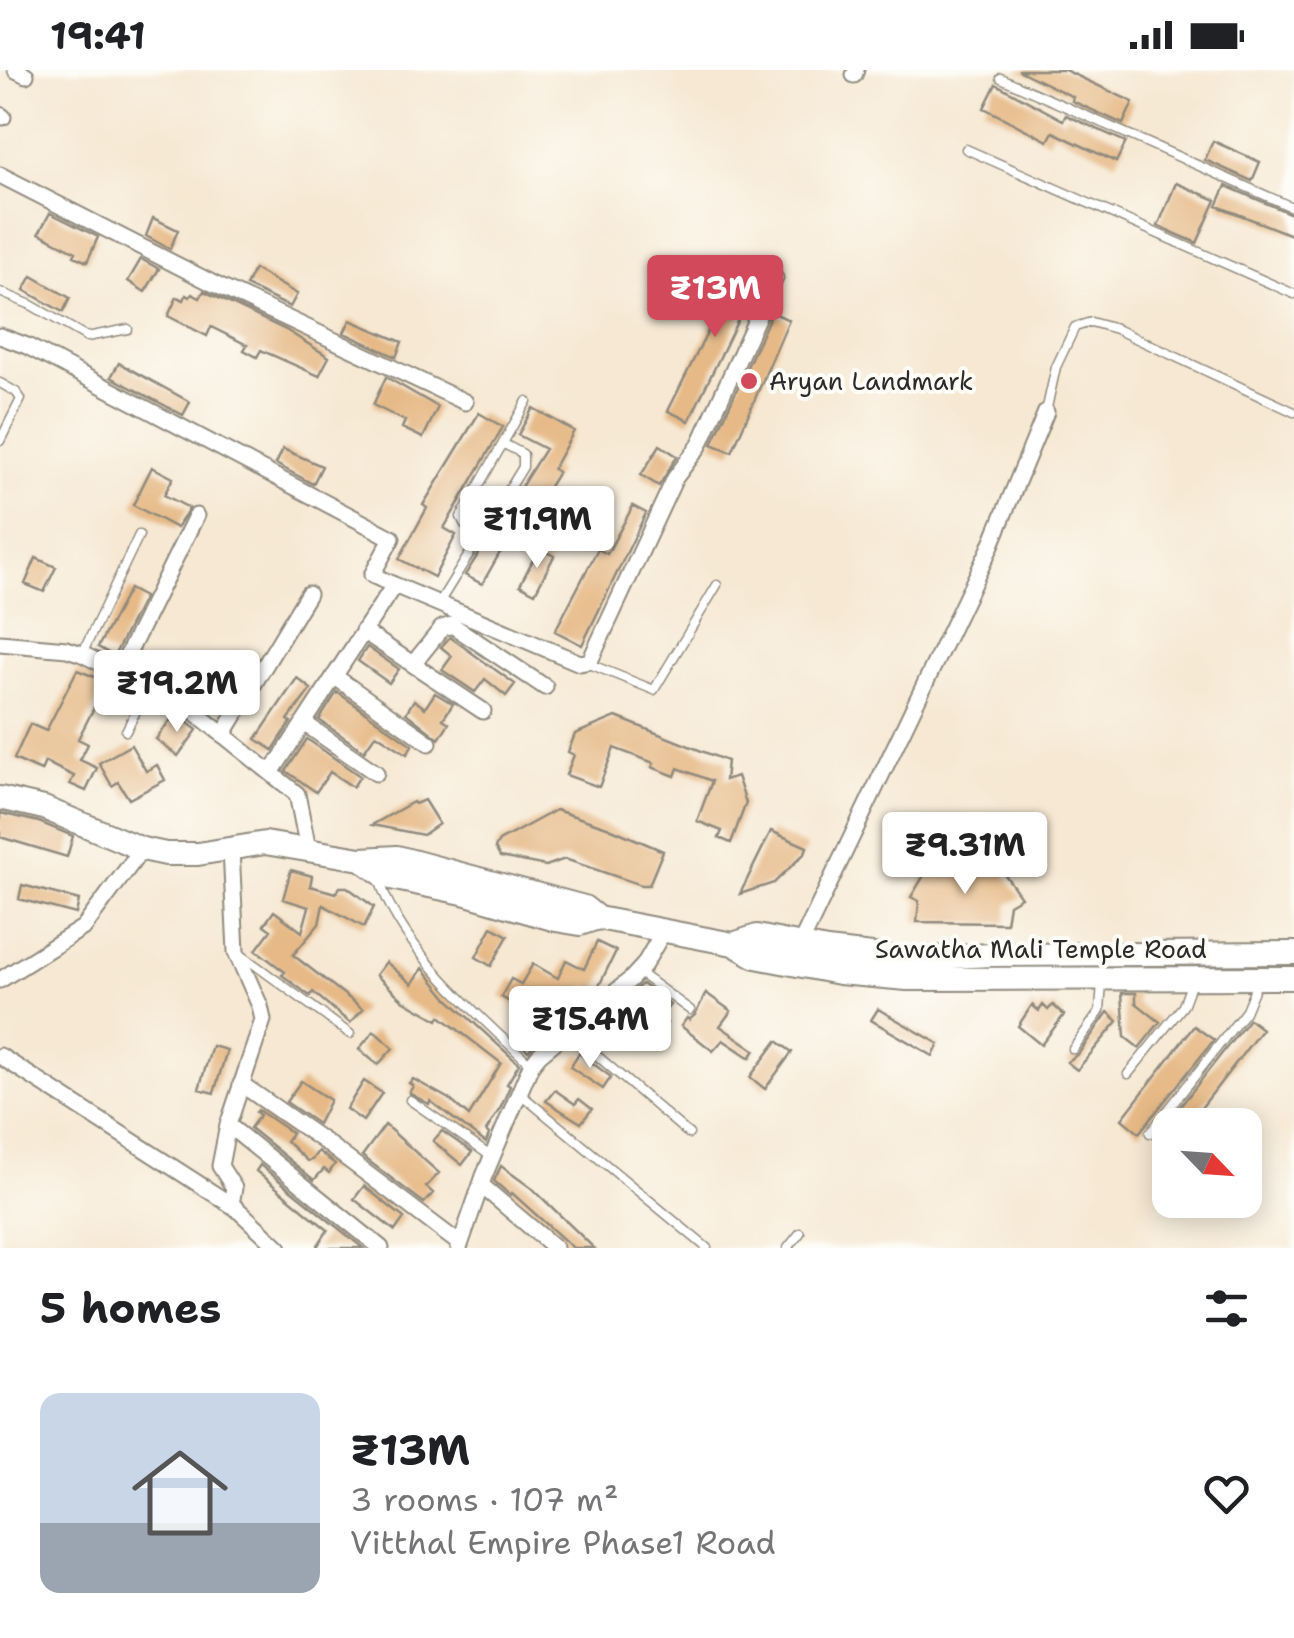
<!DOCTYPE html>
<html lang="en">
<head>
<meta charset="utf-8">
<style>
	body { margin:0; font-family:"Shantell Sans",sans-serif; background:#f6f6f6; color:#202124; height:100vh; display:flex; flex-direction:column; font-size:38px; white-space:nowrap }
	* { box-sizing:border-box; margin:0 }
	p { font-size:32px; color:#757577 }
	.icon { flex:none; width:55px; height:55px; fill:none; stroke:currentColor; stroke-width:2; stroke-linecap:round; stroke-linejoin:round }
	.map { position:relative; height:1178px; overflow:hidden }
	.panel { display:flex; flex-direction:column; background:#fff; flex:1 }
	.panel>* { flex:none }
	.needle { width:65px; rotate:115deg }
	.fabs { position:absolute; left:1152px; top:1038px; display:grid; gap:20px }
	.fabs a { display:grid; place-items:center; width:110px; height:110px; border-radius:20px; background:#fff; box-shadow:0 5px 25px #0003; font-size:50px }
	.price { position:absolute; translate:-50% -85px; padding:0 22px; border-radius:10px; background:#fff; color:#222; font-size:32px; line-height:65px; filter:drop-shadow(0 2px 5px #0008) }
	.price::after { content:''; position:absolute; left:50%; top:60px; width:30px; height:22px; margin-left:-15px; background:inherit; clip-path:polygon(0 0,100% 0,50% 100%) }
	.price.current { background:#d1495b; color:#fff }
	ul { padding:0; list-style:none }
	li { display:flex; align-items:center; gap:30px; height:250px; padding:0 40px }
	li span { display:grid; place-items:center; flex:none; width:280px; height:200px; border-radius:20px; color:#555 }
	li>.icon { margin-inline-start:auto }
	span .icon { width:120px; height:120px; fill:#fffc; stroke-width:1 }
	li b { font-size:42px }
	h2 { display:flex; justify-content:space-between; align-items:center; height:120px; padding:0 40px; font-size:42px }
	.status { display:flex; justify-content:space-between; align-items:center; height:70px; padding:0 50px; background:#fff; direction:ltr }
	.status svg { height:28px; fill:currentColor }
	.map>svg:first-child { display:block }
	.building { fill:#e6b986 }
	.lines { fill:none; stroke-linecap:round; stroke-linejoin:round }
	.lane-casing { stroke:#908a7e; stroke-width:11 }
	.street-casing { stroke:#908a7e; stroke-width:19 }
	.secondary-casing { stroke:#908a7e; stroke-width:26 }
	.lane { stroke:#fff; stroke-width:8 }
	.street { stroke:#fff; stroke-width:15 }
	.secondary { stroke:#fff; stroke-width:22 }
	.poi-dot { fill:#d1495b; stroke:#fdfcf7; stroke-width:4 }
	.labels { text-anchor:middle; stroke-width:8; stroke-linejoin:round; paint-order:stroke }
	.poi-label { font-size:25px; fill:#2b2b2b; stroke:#fdfcf7; text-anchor:start }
	.street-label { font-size:25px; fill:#2b2b2b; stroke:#fdfcf7 }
</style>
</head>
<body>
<div class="status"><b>19:41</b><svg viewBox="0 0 49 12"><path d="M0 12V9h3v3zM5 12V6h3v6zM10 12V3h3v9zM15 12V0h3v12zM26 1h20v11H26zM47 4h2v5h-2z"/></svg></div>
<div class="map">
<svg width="1294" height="1178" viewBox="0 0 1294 1178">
	<rect width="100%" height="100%" fill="#fdfcf7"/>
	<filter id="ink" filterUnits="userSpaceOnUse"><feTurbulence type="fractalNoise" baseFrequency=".01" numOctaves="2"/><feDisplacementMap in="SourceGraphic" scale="20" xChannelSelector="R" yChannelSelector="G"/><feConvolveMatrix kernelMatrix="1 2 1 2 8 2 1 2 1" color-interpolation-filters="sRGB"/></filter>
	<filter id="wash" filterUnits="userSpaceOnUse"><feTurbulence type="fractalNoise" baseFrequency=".0048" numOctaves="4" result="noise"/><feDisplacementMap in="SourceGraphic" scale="40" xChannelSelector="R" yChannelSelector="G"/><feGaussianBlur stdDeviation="2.25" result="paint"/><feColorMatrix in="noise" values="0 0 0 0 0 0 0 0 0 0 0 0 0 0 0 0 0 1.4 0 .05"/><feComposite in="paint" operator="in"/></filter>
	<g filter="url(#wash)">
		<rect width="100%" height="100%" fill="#f6e8d2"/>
		<g id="blocks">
			<path class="building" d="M1018 0H1065L1133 32 1123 54 1072 31 1073 27Z
				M996 14 1063 50 1066 45 1126 72 1116 92 1053 62 1048 71 984 38Z
				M1213 71 1260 92 1252 111 1205 90Z
				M1176 113 1216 130 1197 173 1158 156Z
				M1226 116 1294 145V166L1217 136Z
				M50 143 98 167 87 192 74 186 76 182 39 163Z
				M153 148 178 160 170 179 146 166Z
				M141 189 159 199 145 222 128 211Z
				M738 191 761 202 689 351 668 341 713 251 710 250Z
				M254 199 297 224 290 237 246 216Z
				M32 206 70 228 63 242 24 220Z
				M204 221 286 260 329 287 319 306 261 280 257 287 244 280 247 275 211 257 207 266 168 246 177 227 184 230 186 225 190 227 192 224 200 228Z
				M772 242 789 250 732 382 712 374Z
				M350 250 402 272 396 287 344 263Z
				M119 293 190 332 183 345 111 307Z
				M386 307 438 337 423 368 402 358 405 351 373 335Z
				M533 338 574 361 553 399 558 402 521 462 514 458 482 514 465 505 545 379 518 365Z
				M479 343 503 357 444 458 456 465 434 507 399 489 427 438 423 435Z
				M660 375 677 386 659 416 641 405Z
				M283 379 322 396 313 414 276 394Z
				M152 397 173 408 164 425 189 438 177 458 133 435Z
				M633 436 646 443 582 575 555 561 598 479 607 484Z
				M539 478 554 486 535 523 520 515Z
				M36 488 56 497 44 522 25 514Z
				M129 519 144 527 114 586 98 577Z
				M450 567 515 614 506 626 485 609 475 622 442 600 452 586 441 577Z
				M367 577 399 599 389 613 358 591Z
				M77 600 136 623 128 640 105 629 103 633 98 630 78 669 88 674 80 690 97 698 86 721 70 714 74 706 45 692 41 701 14 689 30 654 46 661Z
				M297 608 311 619 288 650 291 652 273 680 256 669Z
				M337 622 412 675 407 684 376 664 364 681 319 650Z
				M435 623 453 634 443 649 449 653 439 669 406 643 414 630 425 638Z
				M176 643 197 660 178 686 156 669Z
				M616 647 727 691 725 710 737 706 746 733 731 773 719 768 722 761 697 751 712 711 678 698 675 706 652 697 654 693 614 678 599 717 566 705 574 685 568 682 575 664Z
				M307 669 360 706 353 717 330 702 316 722 286 701Z
				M131 675 146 701 157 695 165 710 129 729 118 712 112 716 99 693Z
				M424 730 439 754 423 765 372 755 413 732 415 734Z
				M556 740 607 757 663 781 649 815H641L565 789 546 796 500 787 495 778 499 771Z
				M0 743 39 752 73 766 67 787 0 767Z
				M771 761 807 777 805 783 774 813 740 824Z
				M998 795 1021 827 1009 834 1006 853 917 852 919 831 911 827 929 797 935 800 984 802Z
				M291 800 312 806 310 816 336 823 340 817H347L374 837 364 857 323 835 319 854 293 885 363 939 350 953 313 922 310 926 282 905 285 902 256 880 271 860 264 855 274 841 302 862 309 837 283 829Z
				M22 815 79 830 76 844 19 829Z
				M492 857 508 866 491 896 476 887Z
				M597 872 616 881 597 920 587 916 574 935 564 929 540 959 545 962 528 981 517 971 533 950 525 943 527 941 501 927 511 909 521 914 533 894 558 908 566 890 584 899Z
				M386 892 412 914 423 898 449 930 519 994 507 1014 510 1016 501 1037 486 1061 489 1064 486 1073 430 1031 429 1034 409 1023 413 1016 409 1013 413 1009 449 1029 469 1046 501 993 440 946 438 950 403 930 376 905Z
				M642 914 670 935 660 947 667 953 658 966 636 949 617 973 600 958 619 933Z
				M706 923 731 941 720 956 755 980 750 988 723 970 713 981 681 956 687 948 689 950 695 945Z
				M1122 923H1136V933L1160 952 1139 978 1125 967Z
				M1032 935 1039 941 1043 935 1048 940 1053 935 1064 945 1041 975 1018 956Z
				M878 939 939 974 933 986 871 950Z
				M1108 942 1118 951 1077 1000 1067 992 1079 983Z
				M1249 949 1262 959 1188 1055H1170V1069L1161 1061Z
				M1194 956 1214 970 1139 1063 1122 1049Z
				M374 961 393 978 378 995 359 979Z
				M777 971 792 982 765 1019 750 1007Z
				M212 976 227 980 214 1023 199 1019Z
				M579 983 611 1007 603 1019 570 997Z
				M301 1011 330 1030 318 1054 286 1032Z
				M364 1011 382 1023 363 1051 346 1039Z
				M555 1020 575 1034 579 1029 592 1039 581 1053 546 1031Z
				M258 1040 292 1063 286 1071 307 1091 312 1090 318 1081 335 1094 329 1103 324 1099 314 1110 250 1058 260 1045 256 1042Z
				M385 1055 439 1103 426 1117 433 1123 424 1133 362 1086Z
				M442 1061 472 1082 462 1095 433 1071Z
				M260 1095 363 1178H316L328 1160 256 1101Z
				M501 1096 534 1120 594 1178H573L512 1123 510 1125 494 1111Z
				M364 1116 404 1148 395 1161 354 1129Z"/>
		</g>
	</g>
	<g filter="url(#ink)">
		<use href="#blocks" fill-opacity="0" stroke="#908a7e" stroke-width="2.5"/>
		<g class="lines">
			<defs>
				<path id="lane" d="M1001 8 1294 138
					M966 79 1294 224
					M0 222 31 235 87 267 128 259
					M0 313 16 322 21 329 0 371
					M1046 342 1056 297 1075 257 1091 252 1116 259 1294 342
					M482 463 465 455 461 447 527 331
					M439 533 523 397V384L504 374
					M83 582 139 465
					M587 593 654 620 717 515
					M126 661 149 615
					M379 809C402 881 476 942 530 994
					M240 884 350 964
					M638 902 690 940
					M568 961 689 1064
					M1073 979 1100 941 1102 912
					M1128 1004 1183 936 1193 909
					M518 1022 707 1178
					M410 1030 492 1087
					M1150 1063 1245 942 1257 913
					M788 1178 800 1163"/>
				<path id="street" d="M16 0 26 5
					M854 5 856 0
					M0 45 3 47
					M0 105 214 214 465 332
					M0 266 27 276 392 468 372 505 394 515 271 703
					M394 515 580 593 590 591 675 408 699 376 775 208
					M363 561 483 641
					M0 573 67 579 82 584 186 635 297 724 308 779
					M413 594 442 558 452 555 545 617
					M119 602 196 446
					M334 606 429 673
					M304 653 376 703
					M223 665 308 524
					M231 779 236 882 260 936 263 950 228 1055 381 1178
					M800 875 989 480 1046 342
					M0 910 84 857 142 779
					M0 986 236 1138 279 1178
					M241 1014 325 1072 460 1174
					M228 1055 220 1096 234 1118 231 1134
					M481 1115 555 1178
					M459 1178 484 1106 531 995 539 985 631 909 644 895 663 862"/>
				<path id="secondary" d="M0 728 44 738 142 779 166 784H198L265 773 361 789 397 787 584 837 598 848 733 874 756 887 839 903 907 909 1294 908
					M361 789 386 807 463 823 556 850 580 854 598 848
					M733 874 757 866 827 880 908 889 992 885 1294 883"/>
			</defs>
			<use href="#lane" class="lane-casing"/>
			<use href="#street" class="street-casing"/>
			<use href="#secondary" class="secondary-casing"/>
			<use href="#lane" class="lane"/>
			<use href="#street" class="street"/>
			<use href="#secondary" class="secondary"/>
		</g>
	</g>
	<circle class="poi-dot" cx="749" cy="311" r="10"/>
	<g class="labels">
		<g class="poi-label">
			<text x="769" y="320">Aryan Landmark</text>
		</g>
		<g class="street-label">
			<text x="1041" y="888">Sawatha Mali Temple Road</text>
		</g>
	</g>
</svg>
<div class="fabs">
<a><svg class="needle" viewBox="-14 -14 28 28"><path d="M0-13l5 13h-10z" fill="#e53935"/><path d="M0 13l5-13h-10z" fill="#757577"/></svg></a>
</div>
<b class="price current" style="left:715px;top:270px">₹13M</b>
<b class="price" style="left:537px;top:501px">₹11.9M</b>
<b class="price" style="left:177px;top:665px">₹19.2M</b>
<b class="price" style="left:965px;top:827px">₹9.31M</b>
<b class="price" style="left:590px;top:1001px">₹15.4M</b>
</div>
<section class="panel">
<h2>5 homes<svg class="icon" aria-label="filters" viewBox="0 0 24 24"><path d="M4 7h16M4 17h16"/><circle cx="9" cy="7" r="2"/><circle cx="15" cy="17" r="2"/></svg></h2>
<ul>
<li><span style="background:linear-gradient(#c9d6e8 65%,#9aa5b1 0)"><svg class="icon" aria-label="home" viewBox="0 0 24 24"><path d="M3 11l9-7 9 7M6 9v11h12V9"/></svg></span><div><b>₹13M</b><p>3 rooms · 107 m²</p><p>Vitthal Empire Phase1 Road</p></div><svg class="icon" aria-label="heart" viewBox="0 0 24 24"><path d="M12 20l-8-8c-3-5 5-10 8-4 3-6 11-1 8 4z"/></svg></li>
</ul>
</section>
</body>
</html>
